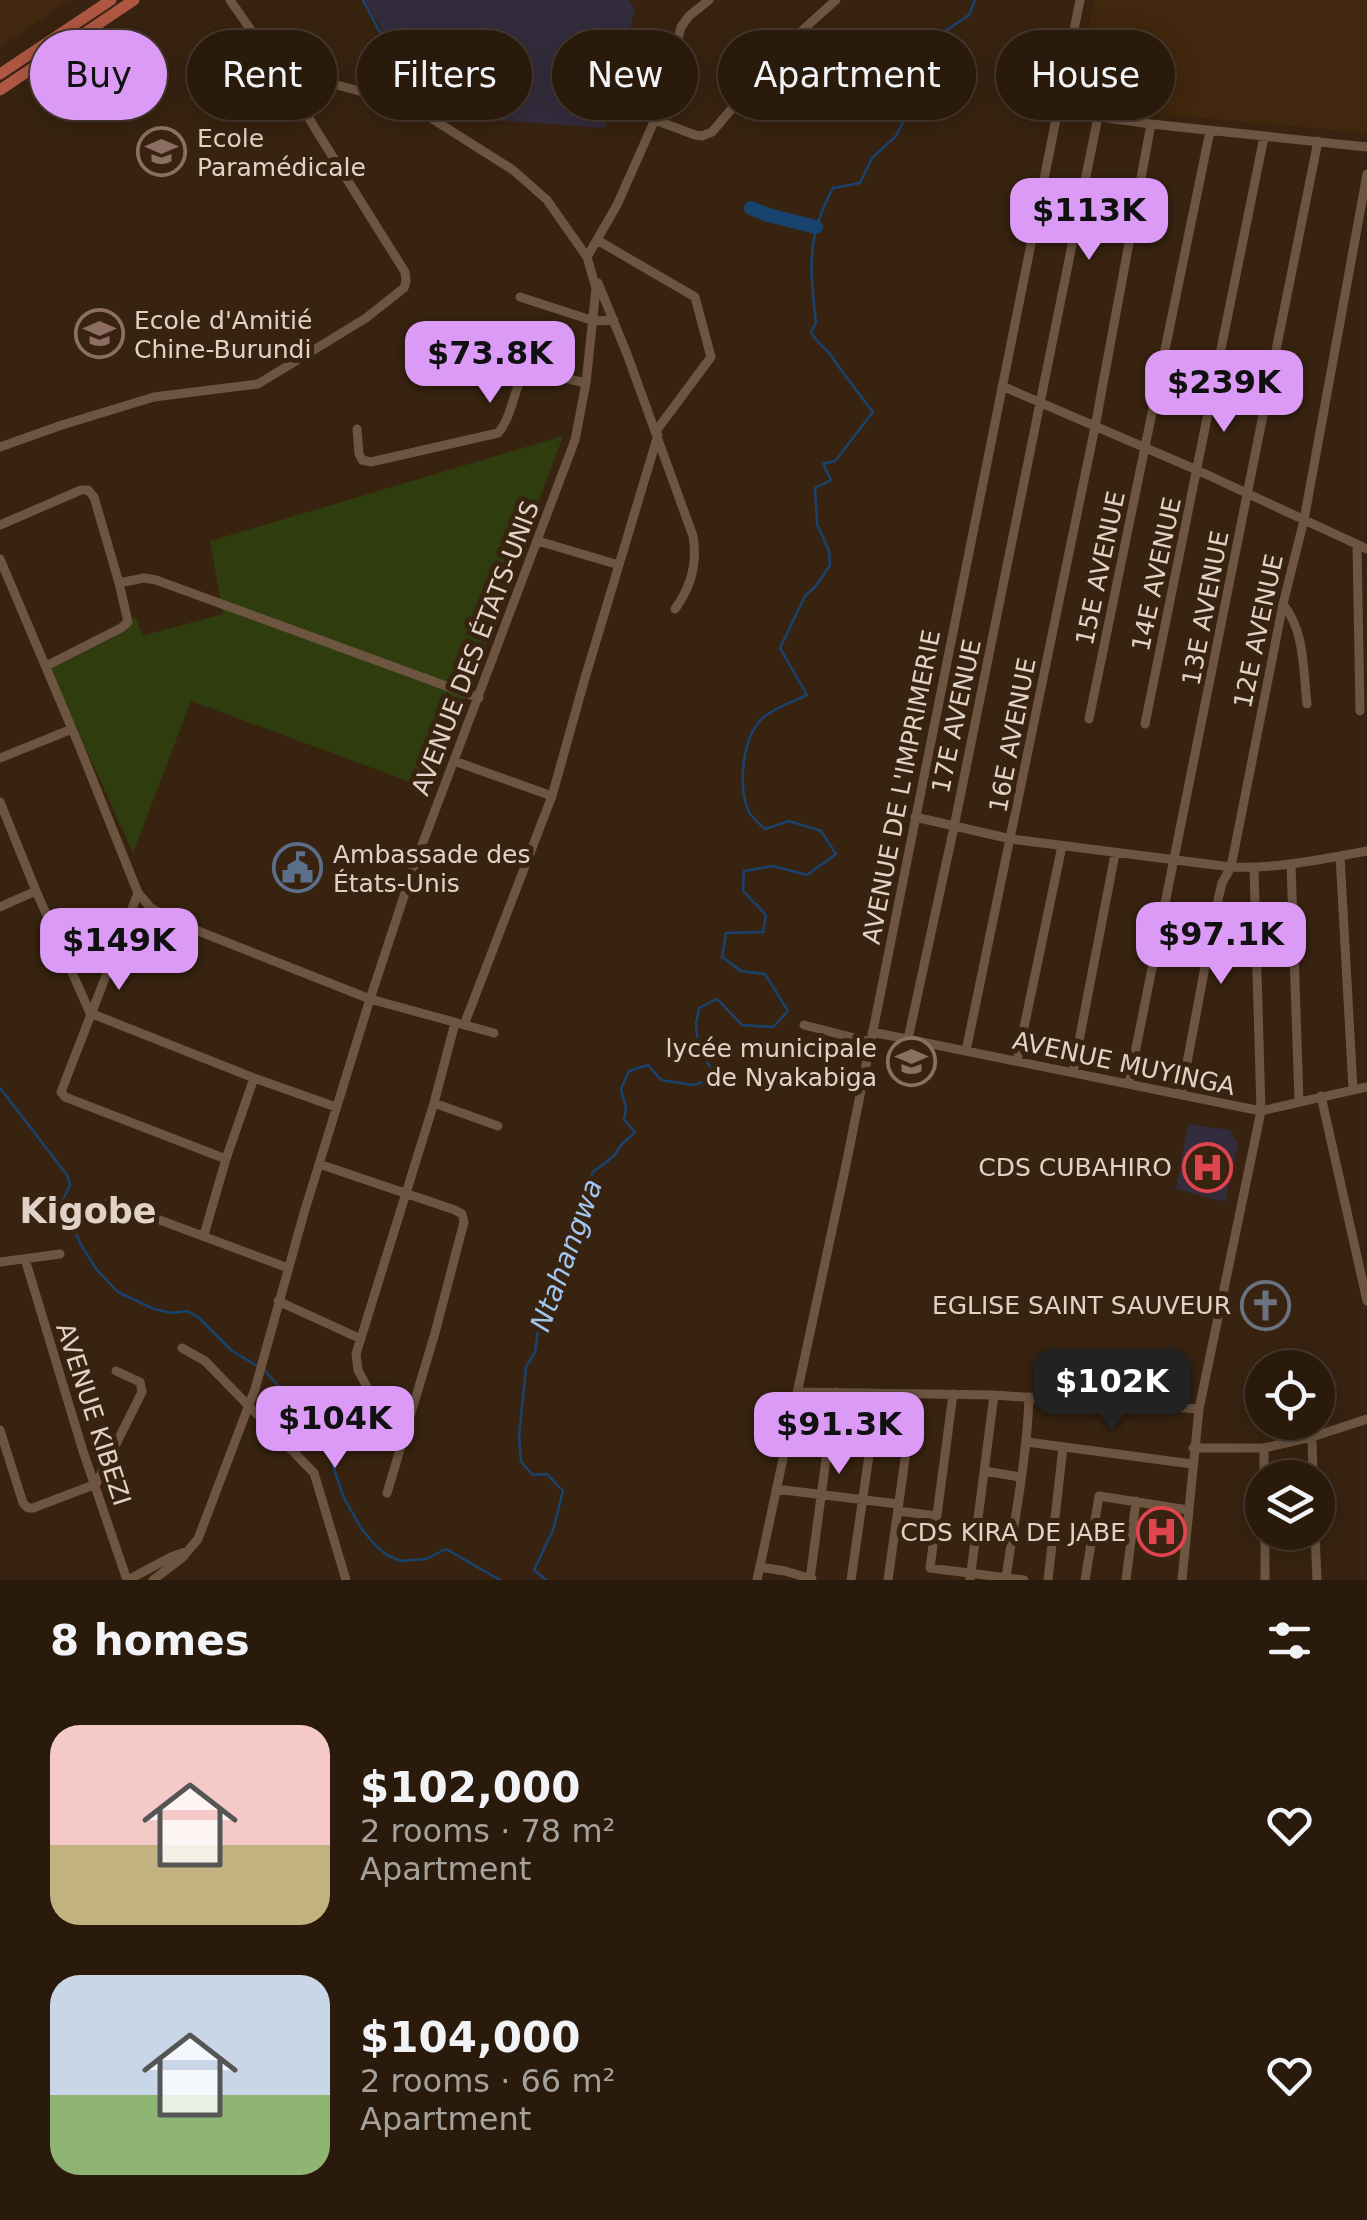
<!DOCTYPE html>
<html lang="en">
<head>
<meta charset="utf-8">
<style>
	body { margin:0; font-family:"DejaVu Sans",sans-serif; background:#36271a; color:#f1f3f6; height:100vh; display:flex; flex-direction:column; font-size:38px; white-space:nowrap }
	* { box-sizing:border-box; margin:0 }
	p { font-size:32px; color:#a5a19d }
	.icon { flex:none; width:55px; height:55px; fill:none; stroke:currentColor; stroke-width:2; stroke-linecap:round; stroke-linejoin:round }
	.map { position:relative; height:1580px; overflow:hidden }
	.drawer { display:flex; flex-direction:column; background:#2a1a0c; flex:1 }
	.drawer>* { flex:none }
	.guide { position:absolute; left:30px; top:30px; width:1308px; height:90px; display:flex; gap:20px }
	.tools { position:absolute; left:1245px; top:1350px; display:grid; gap:20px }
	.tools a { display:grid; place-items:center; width:90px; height:90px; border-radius:50%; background:#2a1a0c; box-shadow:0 5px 25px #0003,0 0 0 2px #46382d; font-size:50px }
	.price { position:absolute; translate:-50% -85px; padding:0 22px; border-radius:20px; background:#da9af6; color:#111; font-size:32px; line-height:65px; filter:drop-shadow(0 2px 5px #0008) }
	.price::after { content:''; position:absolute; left:50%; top:60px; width:30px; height:22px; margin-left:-15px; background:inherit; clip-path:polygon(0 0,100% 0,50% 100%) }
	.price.active { background:#222; color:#fff }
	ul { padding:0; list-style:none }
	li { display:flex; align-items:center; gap:30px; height:250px; padding:0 50px }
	li span { display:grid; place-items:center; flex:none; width:280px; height:200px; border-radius:30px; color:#555 }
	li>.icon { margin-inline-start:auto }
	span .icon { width:120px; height:120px; fill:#fffc; stroke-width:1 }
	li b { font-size:42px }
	h2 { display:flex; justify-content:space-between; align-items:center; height:120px; padding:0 50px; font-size:42px }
	.chip { padding:0 35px; border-radius:45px; background:#2a1a0c; box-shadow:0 5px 25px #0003,0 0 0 2px #46382d; font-size:35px; line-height:90px }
	.chip.active { background:#da9af6; color:#111 }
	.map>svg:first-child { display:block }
	.built { fill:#41270d }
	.medical { fill:#332c3c }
	.green { fill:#2f3c0d }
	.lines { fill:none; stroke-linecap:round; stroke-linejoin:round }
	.stream { stroke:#19436f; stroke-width:2.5 }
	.river { stroke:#19436f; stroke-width:14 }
	.minor { stroke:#6d5541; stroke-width:9 }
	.major { stroke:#af5743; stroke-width:11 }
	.labels { text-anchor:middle; stroke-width:10; stroke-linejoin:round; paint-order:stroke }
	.poi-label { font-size:25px; fill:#e0d2c7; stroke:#382310; text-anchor:end }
	.street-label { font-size:25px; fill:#e0d2c7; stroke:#382310 }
	.water-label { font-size:28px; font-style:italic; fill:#a2c6f0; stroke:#382310 }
	.district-label { font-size:35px; font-weight:bold; fill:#e0d2c7; stroke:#382310 }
</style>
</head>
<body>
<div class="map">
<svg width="1367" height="1580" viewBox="0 0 1367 1580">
	<rect width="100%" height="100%" fill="#382310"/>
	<path class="built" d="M0 0H70L0 47Z
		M1094 0H1367V133L1201 118 1078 104 1074 98Z"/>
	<path class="medical" d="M365 0H628L635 10 605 128 495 120 468 106 427 79 386 33H384Z
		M1188 1124 1230 1130 1238 1145 1225 1202 1176 1189Z"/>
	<path class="green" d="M563 436 432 790 191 701 133 853 47 662 136 617 142 636 223 614 210 541Z"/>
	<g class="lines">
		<path class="stream" d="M363 0 378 29 402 60
			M0 1088 67 1175 70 1185 63 1199 65 1209 81 1245 97 1270 118 1292 154 1309 172 1313 187 1311 198 1317 231 1350 257 1366
			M264 1370 297 1406 330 1456 343 1496 361 1528 376 1546 387 1555 401 1561 426 1559 446 1549 500 1580
			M546 1580 534 1570 553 1530 563 1491 547 1474 533 1475 521 1462 519 1437 526 1367 535 1352 541 1309 567 1253 581 1202 593 1172 614 1156 621 1145 635 1132 624 1120 626 1108 621 1089 629 1071 648 1065 661 1080 693 1085 718 1078 698 1049 696 1023 699 1008 717 999 742 1025 773 1027 788 1011 765 974 741 971 722 957 726 933 763 932 766 915 743 891 744 871 773 866 807 875 836 854 821 831 789 821 765 829C760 824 753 819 749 812 737 787 742 734 765 716 777 707 794 701 807 695L780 648 805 596 815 587 830 565 829 551 817 524 815 488 831 480 823 464 835 461 873 412C859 394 845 376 832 357 826 348 817 343 811 332L816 323C810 269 806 237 833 188L860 183 872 158 896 136 910 108 912 82 908 66 915 46 929 42 969 15 975 0"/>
		<path class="river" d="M751 208 768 215 816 227"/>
		<path class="minor" d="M1057 111 1151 124 1367 147
			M655 120 695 135 702 136 712 132 787 44 836 0
			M597 240 695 297 711 357 656 431
			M587 257 617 205 661 106 681 27 689 16 709 0
			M598 283 627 354 693 536C698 564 691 587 675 609
			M520 297 594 321 614 320
			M455 369 491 364 525 369
			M1002 386 1197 470 1367 549
			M357 429 359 454 362 460 371 462 498 433C512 417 514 389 525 369L586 383
			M0 447 62 425 154 397 258 384 366 318 404 288 406 281 405 272 316 130 283 73
			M0 525 81 490H88L94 497 119 583 128 622 121 628 46 666
			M538 541 619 565
			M1357 545 1360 711
			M0 559 78 743 138 893 150 907 173 921 370 999 494 1033
			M119 583 144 578 156 580 479 698
			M1283 604C1305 631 1303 670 1307 704
			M1089 719 1210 131
			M1145 724 1264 137
			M0 758 72 729
			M454 761 552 796
			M0 802 36 891 90 1013 254 1078 336 1107
			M915 817 1011 839 1231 867C1277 869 1322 859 1367 851
			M1340 856 1353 1089
			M1291 864 1299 1101
			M138 893 61 1092 65 1097 226 1159
			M0 907 36 891
			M464 1025 552 796 585 678 658 435
			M804 1025 870 1042
			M872 1032 1261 1111 1367 1087
			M908 1039 954 827 1098 117
			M966 1051 1095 427 1151 124
			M1017 1061 1062 846
			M1073 1072 1115 854
			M1129 1083 1318 141
			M1181 1095 1216 908 1222 883 1231 867 1283 604 1304 520 1367 174
			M1321 1096 1367 1301
			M434 1103 498 1126
			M319 1164 455 1210 462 1214 464 1222 435 1333 387 1493
			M109 1201 288 1268
			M204 1235 226 1159 254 1078
			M25 1259 83 1451 127 1580
			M0 1262 60 1254
			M278 1301 361 1339
			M182 1348 205 1361 314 1473 346 1580
			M797 1392 994 1395 1199 1409
			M953 1394 930 1568 1024 1580
			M0 1430 23 1503 28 1508H33L96 1484 142 1392 140 1382 116 1371
			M1312 1437 1313 1478
			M1027 1442 1192 1464
			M399 1448 358 1370 356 1354 434 1103 455 1023
			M1193 1448H1264L1312 1437 1367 1419
			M1264 1448V1478
			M984 1471 1020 1477
			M776 1489 898 1504
			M898 1511 937 1516
			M1265 1532V1580
			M1315 1532 1317 1580
			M760 1567 785 1571 812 1579
			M1006 1577C1015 1517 1027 1457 1029 1397
			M810 1579 835 1392
			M128 1580 171 1557 188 1551
			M153 1580 182 1558 198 1539 255 1389 304 1213 370 999 414 866 575 440 586 383 596 288 587 257 547 200 513 170 415 108 396 101 278 69 230 0
			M757 1580 846 1165 1080 0
			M851 1580 878 1393
			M888 1580 914 1395
			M970 1580 994 1395
			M1048 1580 1063 1447
			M1085 1580 1099 1496 1188 1510
			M1126 1580 1136 1501
			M1182 1580 1199 1409 1261 1111 1254 868"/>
		<path class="major" d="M0 74 111 0
			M0 90 134 0"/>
	</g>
	<defs>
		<symbol id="university-ring" viewBox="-11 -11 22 22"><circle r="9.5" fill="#382310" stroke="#8d6e63" stroke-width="1.5"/><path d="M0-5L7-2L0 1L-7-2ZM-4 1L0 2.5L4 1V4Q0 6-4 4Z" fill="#8d6e63"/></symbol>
		<symbol id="school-ring" viewBox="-11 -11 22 22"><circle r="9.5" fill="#382310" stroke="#8d6e63" stroke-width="1.5"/><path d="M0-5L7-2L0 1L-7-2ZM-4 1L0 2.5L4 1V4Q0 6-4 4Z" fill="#8d6e63"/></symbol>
		<symbol id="civic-ring" viewBox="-11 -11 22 22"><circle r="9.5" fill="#382310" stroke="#5c6f8a" stroke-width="1.5"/><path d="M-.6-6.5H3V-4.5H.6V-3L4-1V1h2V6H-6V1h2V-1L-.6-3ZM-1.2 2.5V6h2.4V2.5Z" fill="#5c6f8a"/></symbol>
		<symbol id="hospital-ring" viewBox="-11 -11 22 22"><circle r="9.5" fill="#382310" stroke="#e0444e" stroke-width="1.5"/><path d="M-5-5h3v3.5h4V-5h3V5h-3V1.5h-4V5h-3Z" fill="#e0444e"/></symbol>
		<symbol id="church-ring" viewBox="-11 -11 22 22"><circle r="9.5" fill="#382310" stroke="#6b7280" stroke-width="1.5"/><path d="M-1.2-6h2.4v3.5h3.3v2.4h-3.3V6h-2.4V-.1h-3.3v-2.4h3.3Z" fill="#6b7280"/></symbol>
	</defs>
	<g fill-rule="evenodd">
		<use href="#university-ring" x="134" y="124" width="55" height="55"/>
		<use href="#school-ring" x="72" y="306" width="55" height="55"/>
		<use href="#civic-ring" x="270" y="840" width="55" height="55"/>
		<use href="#school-ring" x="884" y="1034" width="55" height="55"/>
		<use href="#hospital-ring" x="1180" y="1140" width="55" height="55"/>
		<use href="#church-ring" x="1238" y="1278" width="55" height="55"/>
		<use href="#hospital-ring" x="1134" y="1504" width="55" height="55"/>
	</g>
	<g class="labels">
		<g class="poi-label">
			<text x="197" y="147" text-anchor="start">Ecole<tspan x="197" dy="29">Paramédicale</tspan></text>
			<text x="134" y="329" text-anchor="start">Ecole d'Amitié<tspan x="134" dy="29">Chine-Burundi</tspan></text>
			<text x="333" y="863" text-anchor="start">Ambassade des<tspan x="333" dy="29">États-Unis</tspan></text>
			<text x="877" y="1057">lycée municipale<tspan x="877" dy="29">de Nyakabiga</tspan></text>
			<text x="1172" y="1176">CDS CUBAHIRO</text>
			<text x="1231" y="1314">EGLISE SAINT SAUVEUR</text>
			<text x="1126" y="1541">CDS KIRA DE JABE</text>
		</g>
		<g class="street-label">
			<text transform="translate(1100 568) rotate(-78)" y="9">15E AVENUE</text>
			<text transform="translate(1156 574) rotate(-78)" y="9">14E AVENUE</text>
			<text transform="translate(1205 608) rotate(-79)" y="9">13E AVENUE</text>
			<text transform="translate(1258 631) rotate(-78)" y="9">12E AVENUE</text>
			<text transform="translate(475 648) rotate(-69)" y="9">AVENUE DES ÉTATS-UNIS</text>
			<text transform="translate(956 716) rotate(-78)" y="9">17E AVENUE</text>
			<text transform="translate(1012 735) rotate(-79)" y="9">16E AVENUE</text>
			<text transform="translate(901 787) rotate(-79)" y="9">AVENUE DE L'IMPRIMERIE</text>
			<text transform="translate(1124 1063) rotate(12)" y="9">AVENUE MUYINGA</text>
			<text transform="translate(94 1414) rotate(72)" y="9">AVENUE KIBEZI</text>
		</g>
		<g class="water-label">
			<text transform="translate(566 1255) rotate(-70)" y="10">Ntahangwa</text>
		</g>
		<g class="district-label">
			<text x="88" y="1223">Kigobe</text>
		</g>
	</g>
</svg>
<div class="tools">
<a><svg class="icon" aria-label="locate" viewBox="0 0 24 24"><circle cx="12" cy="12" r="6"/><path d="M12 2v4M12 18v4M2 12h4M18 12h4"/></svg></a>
<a><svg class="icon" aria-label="layers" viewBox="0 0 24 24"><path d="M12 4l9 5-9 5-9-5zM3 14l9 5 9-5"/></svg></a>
</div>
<b class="price" style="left:1089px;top:263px">$113K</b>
<b class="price" style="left:490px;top:406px">$73.8K</b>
<b class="price" style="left:1224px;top:435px">$239K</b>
<b class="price" style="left:1221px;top:987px">$97.1K</b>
<b class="price" style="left:119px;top:993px">$149K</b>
<b class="price active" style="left:1112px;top:1434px">$102K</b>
<b class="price" style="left:335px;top:1471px">$104K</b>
<b class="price" style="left:839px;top:1477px">$91.3K</b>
<div class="guide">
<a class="chip active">Buy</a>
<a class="chip">Rent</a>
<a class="chip">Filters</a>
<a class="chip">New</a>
<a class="chip">Apartment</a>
<a class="chip">House</a>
</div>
</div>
<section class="drawer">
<h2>8 homes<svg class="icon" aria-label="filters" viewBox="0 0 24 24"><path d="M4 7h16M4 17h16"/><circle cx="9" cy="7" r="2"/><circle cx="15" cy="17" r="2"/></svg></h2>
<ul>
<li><span style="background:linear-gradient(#f6c9c9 60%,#c2b280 0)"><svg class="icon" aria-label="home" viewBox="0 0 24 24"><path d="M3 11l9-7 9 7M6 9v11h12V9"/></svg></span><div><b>$102,000</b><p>2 rooms · 78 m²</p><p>Apartment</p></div><svg class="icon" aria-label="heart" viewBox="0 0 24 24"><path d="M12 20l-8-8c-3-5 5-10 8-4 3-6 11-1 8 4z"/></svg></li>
<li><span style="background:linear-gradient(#c9d6e8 60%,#8fb573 0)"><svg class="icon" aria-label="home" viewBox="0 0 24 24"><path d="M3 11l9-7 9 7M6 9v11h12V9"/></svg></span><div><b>$104,000</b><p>2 rooms · 66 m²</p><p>Apartment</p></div><svg class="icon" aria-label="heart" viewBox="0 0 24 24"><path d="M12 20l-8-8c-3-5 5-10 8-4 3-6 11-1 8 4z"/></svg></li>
</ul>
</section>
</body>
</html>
